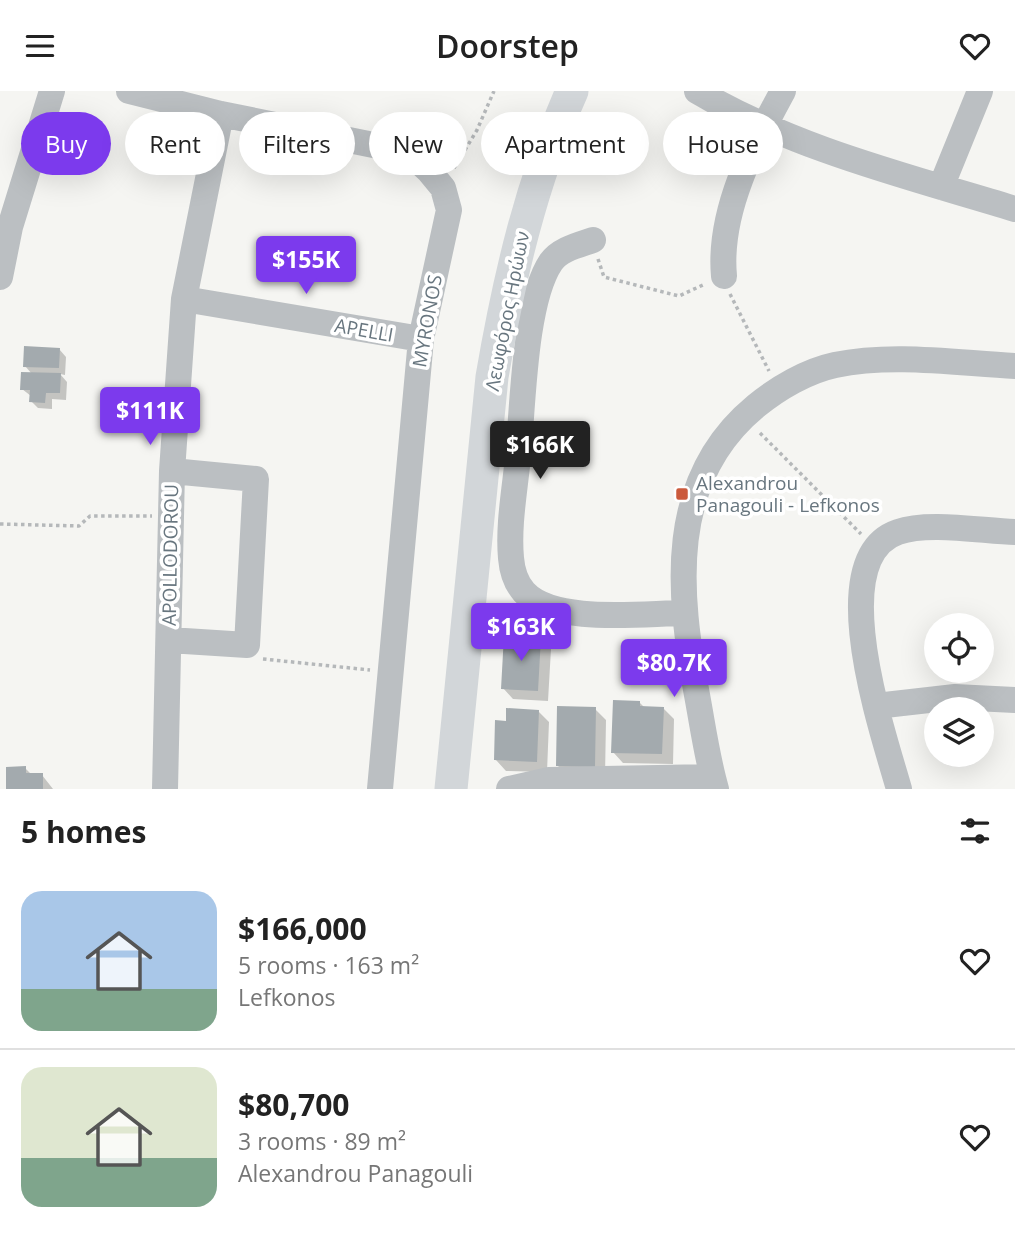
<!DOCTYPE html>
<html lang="en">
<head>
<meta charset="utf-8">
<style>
	body { margin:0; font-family:"Open Sans",sans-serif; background:#f6f6f6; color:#222; height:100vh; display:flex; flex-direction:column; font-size:26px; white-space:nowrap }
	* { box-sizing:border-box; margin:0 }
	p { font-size:23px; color:#767676 }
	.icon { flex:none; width:38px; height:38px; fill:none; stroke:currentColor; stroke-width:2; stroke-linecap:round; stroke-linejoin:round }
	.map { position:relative; height:698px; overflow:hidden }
	.drawer { display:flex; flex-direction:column; background:#fff; flex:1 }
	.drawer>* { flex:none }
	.banner { position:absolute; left:21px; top:21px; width:973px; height:63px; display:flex; gap:14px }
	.fabs { position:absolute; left:924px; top:522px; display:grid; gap:14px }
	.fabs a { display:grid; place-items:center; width:70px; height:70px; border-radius:50%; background:#fff; box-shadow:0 7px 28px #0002; font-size:35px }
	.price { position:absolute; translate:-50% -60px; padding:0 16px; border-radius:7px; background:#7c3aed; color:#fff; font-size:23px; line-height:46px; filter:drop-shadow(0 2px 4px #0008) }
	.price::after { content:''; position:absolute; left:50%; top:42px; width:21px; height:16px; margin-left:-10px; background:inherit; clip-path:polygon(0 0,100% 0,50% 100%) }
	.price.active { background:#222; color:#fff }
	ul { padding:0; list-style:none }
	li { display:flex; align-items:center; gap:21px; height:175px; padding:0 21px }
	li+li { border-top:2px solid #e0e0e0 }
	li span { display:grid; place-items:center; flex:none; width:196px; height:140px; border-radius:21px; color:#555 }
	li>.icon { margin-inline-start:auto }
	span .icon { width:84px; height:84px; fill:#fffc; stroke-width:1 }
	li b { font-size:30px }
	h2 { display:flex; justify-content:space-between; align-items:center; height:84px; padding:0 21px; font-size:30px }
	.chip { padding:0 24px; border-radius:32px; background:#fff; box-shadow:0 7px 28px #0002; font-size:24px; line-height:63px }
	.chip.active { background:#7c3aed; color:#fff }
	header { display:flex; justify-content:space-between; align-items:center; height:91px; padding:0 21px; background:#fff; font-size:32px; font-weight:600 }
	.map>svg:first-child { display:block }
	.shadow { fill:#0003 }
	.building { fill:#a3aaae }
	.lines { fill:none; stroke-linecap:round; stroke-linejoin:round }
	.path { stroke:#b5b8ba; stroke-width:3.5; stroke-dasharray:3.5 3.5; stroke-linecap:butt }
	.minor { stroke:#bbbfc2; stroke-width:26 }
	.major { stroke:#d2d6d9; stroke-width:33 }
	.poi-dot { fill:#cb5a3c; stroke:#fff; stroke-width:2.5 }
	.labels { text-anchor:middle; stroke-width:7; stroke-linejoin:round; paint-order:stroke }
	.street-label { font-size:19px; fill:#68767f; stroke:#fff }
	.poi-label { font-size:19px; fill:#68767f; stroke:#fff; text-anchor:start }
</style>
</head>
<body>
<header><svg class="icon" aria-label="menu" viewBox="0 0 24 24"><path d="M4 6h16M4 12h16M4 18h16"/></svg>Doorstep<svg class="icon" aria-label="heart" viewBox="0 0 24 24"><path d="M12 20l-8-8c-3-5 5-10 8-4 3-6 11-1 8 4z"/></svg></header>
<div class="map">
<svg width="1015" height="698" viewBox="0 0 1015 698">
	<rect width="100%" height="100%" fill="#f5f5f2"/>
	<path class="shadow" d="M59 258 66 266 65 284 60 283 67 291 66 309 52 308V318L38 317 31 310V305L22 298 32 283 25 275Z
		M540 548 551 558 548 610 513 608 503 597Z
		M640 612 644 616 663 617 674 628 673 673 623 672 613 661Z
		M595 618 606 629 605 686 568 685 558 675Z
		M538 620 549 631 547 681 506 680 496 669 507 632Z
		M8 677H25L32 684H42L53 698H8Z"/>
	<path class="building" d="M24 255 60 257 59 277 23 276Z
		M21 281 61 282 60 302H46L45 312 29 311 30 299H20Z
		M504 544 541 546 538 600 501 598Z
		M613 609 640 610V615L664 616 662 663 611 662Z
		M557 615 596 616 595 676 556 675Z
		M506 617 539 619 537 671 494 669 495 629 506 630Z
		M26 675V682H43V698H6V676Z"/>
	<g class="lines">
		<path class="path" d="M454 77 477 39 494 0
			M598 168 604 186 679 205 705 193
			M730 203 769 280
			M760 342 861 443
			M0 433 79 435 90 425H152
			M263 568 370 579"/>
		<path class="minor" d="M129 0 221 23 398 59 416 68 429 80 443 97 449 119 421 248 380 698
			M697 0C795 58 907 85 1015 118
			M941 96 980 0
			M593 149C579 154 560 158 551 171 524 211 523 316 518 365 515 399 508 433 511 467 512 479 516 492 524 501 554 534 643 522 685 522
			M724 185C718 121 753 55 783 0
			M0 186 10 136 52 0
			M184 208 421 248
			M169 549 247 554 256 388 172 380
			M876 615 955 606 1015 609
			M165 698 172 380 184 208 221 23
			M509 698 549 689 712 686
			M716 698C707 667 703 636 697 604 678 501 666 389 756 315 778 297 807 280 835 274 893 262 956 272 1015 275
			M899 698C884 644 822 467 898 441 928 430 982 440 1015 441"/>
		<path class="major" d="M451 698 492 286C509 187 531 92 572 0"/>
	</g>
	<rect class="poi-dot" x="675" y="396" width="14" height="14" rx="3.5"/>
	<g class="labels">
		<g class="street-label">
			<text transform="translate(507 220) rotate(-79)" y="7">Λεωφόρος Ηρώων</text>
			<text transform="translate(427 230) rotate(-80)" y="7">MYRONOS</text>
			<text transform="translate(364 239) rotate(10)" y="7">APELLI</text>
			<text transform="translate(170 464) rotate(-89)" y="7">APOLLODOROU</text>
		</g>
		<g class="poi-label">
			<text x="696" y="399">Alexandrou<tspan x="696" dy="22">Panagouli - Lefkonos</tspan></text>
		</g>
	</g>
</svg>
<div class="fabs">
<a><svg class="icon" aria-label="locate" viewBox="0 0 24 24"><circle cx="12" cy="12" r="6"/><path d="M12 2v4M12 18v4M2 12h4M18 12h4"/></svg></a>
<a><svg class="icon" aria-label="layers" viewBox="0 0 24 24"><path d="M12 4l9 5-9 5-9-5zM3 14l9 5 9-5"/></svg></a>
</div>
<b class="price" style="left:306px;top:205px">$155K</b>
<b class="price" style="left:150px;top:356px">$111K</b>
<b class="price active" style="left:540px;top:390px">$166K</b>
<b class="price" style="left:521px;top:572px">$163K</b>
<b class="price" style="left:674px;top:608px">$80.7K</b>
<div class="banner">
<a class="chip active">Buy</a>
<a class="chip">Rent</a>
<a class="chip">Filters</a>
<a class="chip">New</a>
<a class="chip">Apartment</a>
<a class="chip">House</a>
</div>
</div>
<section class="drawer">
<h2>5 homes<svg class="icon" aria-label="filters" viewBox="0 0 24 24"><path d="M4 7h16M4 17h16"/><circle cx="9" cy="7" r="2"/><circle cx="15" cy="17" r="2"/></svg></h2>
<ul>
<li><span style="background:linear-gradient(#a9c7e8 70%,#7fa58c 0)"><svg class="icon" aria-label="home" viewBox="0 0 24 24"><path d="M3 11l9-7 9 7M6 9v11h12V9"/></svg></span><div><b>$166,000</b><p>5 rooms · 163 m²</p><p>Lefkonos</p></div><svg class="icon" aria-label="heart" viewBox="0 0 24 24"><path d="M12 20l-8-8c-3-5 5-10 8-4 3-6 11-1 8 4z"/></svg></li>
<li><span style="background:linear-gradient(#dfe7d0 65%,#7fa58c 0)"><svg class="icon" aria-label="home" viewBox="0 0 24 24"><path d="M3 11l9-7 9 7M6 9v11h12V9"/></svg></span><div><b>$80,700</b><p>3 rooms · 89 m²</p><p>Alexandrou Panagouli</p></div><svg class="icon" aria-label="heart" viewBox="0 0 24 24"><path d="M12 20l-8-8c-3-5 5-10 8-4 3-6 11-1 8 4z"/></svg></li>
</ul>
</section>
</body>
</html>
